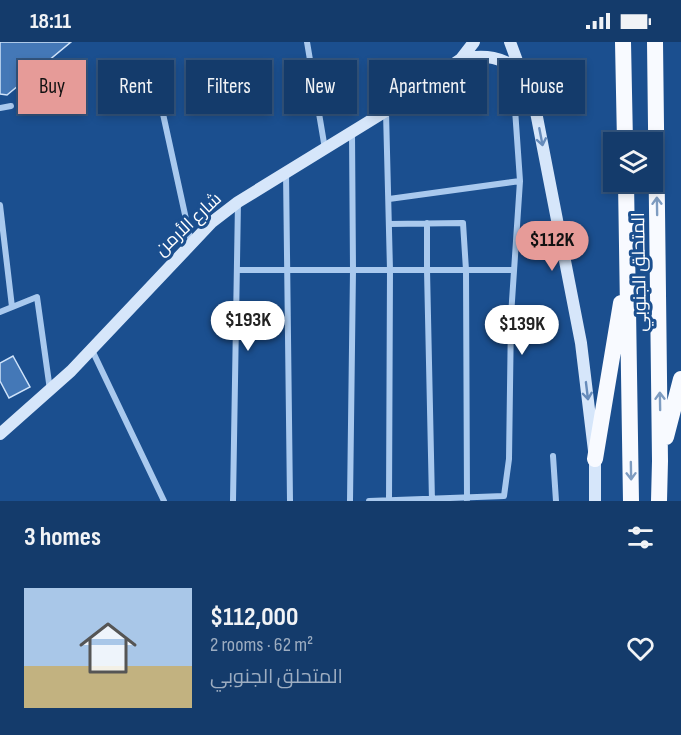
<!DOCTYPE html>
<html lang="en">
<head>
<meta charset="utf-8">
<style>
	body { margin:0; font-family:"Sofia Sans Condensed",Cairo,sans-serif; background:#214673; color:#f1f3f6; height:100vh; display:flex; flex-direction:column; font-size:22px; white-space:nowrap }
	* { box-sizing:border-box; margin:0 }
	p { font-size:20px; color:#9dadc1 }
	.icon { flex:none; width:33px; height:33px; fill:none; stroke:currentColor; stroke-width:2; stroke-linecap:round; stroke-linejoin:round }
	.map { position:relative; height:459px; overflow:hidden }
	.details { display:flex; flex-direction:column; background:#143b6b; flex:1 }
	.details>* { flex:none }
	.top-card { position:absolute; left:18px; top:18px; width:645px; height:54px; display:flex; gap:12px }
	.controls { position:absolute; left:603px; top:90px; display:grid; gap:12px }
	.controls a { display:grid; place-items:center; width:60px; height:60px; border-radius:0px; background:#143b6b; box-shadow:0 3px 9px #0003,0 0 0 2px #33557e; font-size:30px }
	.price { position:absolute; translate:-50% -51px; padding:0 14px; border-radius:21px; background:#fff; color:#222; font-size:20px; line-height:39px; filter:drop-shadow(0 2px 3px #0008) }
	.price::after { content:''; position:absolute; left:50%; top:36px; width:18px; height:14px; margin-left:-9px; background:inherit; clip-path:polygon(0 0,100% 0,50% 100%) }
	.price.selected { background:#e69b98; color:#111 }
	ul { padding:0; list-style:none }
	li { display:flex; align-items:center; gap:18px; height:150px; padding:0 24px }
	li+li { border-top:2px solid #33557e }
	li span { display:grid; place-items:center; flex:none; width:168px; height:120px; border-radius:0px; color:#555 }
	li>.icon { margin-inline-start:auto }
	span .icon { width:72px; height:72px; fill:#fffc; stroke-width:1 }
	li b { font-size:26px }
	h2 { display:flex; justify-content:space-between; align-items:center; height:72px; padding:0 24px; font-size:26px }
	.tag { padding:0 21px; border-radius:0px; background:#143b6b; box-shadow:0 3px 9px #0003,0 0 0 2px #33557e; font-size:21px; line-height:54px }
	.tag.selected { background:#e69b98; color:#111 }
	.status { display:flex; justify-content:space-between; align-items:center; height:42px; padding:0 30px; background:#143b6b; direction:ltr }
	.status svg { height:16px; fill:currentColor }
	.map>svg:first-child { display:block }
	.building { fill:#4478b7; stroke:#cfe3fa; stroke-width:1.5 }
	.lines { fill:none; stroke-linecap:round; stroke-linejoin:round }
	.minor { stroke:#a9c9ee; stroke-width:6 }
	.secondary { stroke:#d6e6fa; stroke-width:12 }
	.trunk { stroke:#f8faff; stroke-width:16 }
	.oneway { stroke:#668bba }
	.oneway2 { stroke:#7e9cc1 }
	.labels { text-anchor:middle; stroke-width:6; stroke-linejoin:round; paint-order:stroke }
	.street-label { font-size:18px; fill:#fff; stroke:#1b4f8f }
</style>
</head>
<body>
<div class="status"><b>18:11</b><svg viewBox="0 0 49 12"><path d="M0 12V9h3v3zM5 12V6h3v6zM10 12V3h3v9zM15 12V0h3v12zM26 1h20v11H26zM47 4h2v5h-2z"/></svg></div>
<div class="map">
<svg width="681" height="459" viewBox="0 0 681 459">
	<rect width="100%" height="100%" fill="#1b4f8f"/>
	<path class="building" d="M0 0H71L7 53 0 52Z
		M13 314 30 345 9 356 0 339V321Z"/>
	<g class="lines">
		<path class="minor" d="M307 0 325 107
			M158 49 191 200
			M0 66 11 64
			M386 70 390 228 389 459
			M286 130 290 459
			M389 157 520 139
			M0 163 12 265
			M427 181V228L432 459
			M389 182 463 181 466 228 467 458
			M237 228H514
			M0 270 37 255 50 348
			M92 308 164 459
			M553 414 556 459
			M233 459 238 160
			M350 459 353 228 352 91
			M369 459 504 454 509 417 511 274 520 139 512 24"/>
		<path class="secondary" d="M510 0 536 70 581 301 595 417V459
			M461 17C485 12 503 15 522 30
			M0 392 71 329 212 180 238 160 386 69 461 17 474 0"/>
		<path class="trunk" d="M623 0 625 100
			M655 0 660 419 659 459
			M626 140 631 459
			M666 395 681 337
			M595 417 621 261"/>
	</g>
	<defs><path id="oneway-shaft" d="M-6 0H5M1.5-3L5.5 0L1.5 3" fill="none" stroke-width="1.6" stroke-linecap="round" stroke-linejoin="round" transform="scale(1.5)"/></defs>
	<g class="oneway">
		<use href="#oneway-shaft" transform="translate(541 95) rotate(79)"/>
		<use href="#oneway-shaft" transform="translate(587 349) rotate(83)"/>
	</g>
	<g class="oneway2">
		<use href="#oneway-shaft" transform="translate(657 164) rotate(-91)"/>
		<use href="#oneway-shaft" transform="translate(660 359) rotate(-91)"/>
		<use href="#oneway-shaft" transform="translate(631 429) rotate(89)"/>
	</g>
	<g class="labels">
		<g class="street-label">
			<text transform="translate(188 182) rotate(-43)" y="6">شارع الأرمن</text>
			<text transform="translate(639 230) rotate(-91)" y="6">المتحلق الجنوبي</text>
		</g>
	</g>
</svg>
<div class="controls">
<a><svg class="icon" aria-label="layers" viewBox="0 0 24 24"><path d="M12 4l9 5-9 5-9-5zM3 14l9 5 9-5"/></svg></a>
</div>
<b class="price selected" style="left:552px;top:230px">$112K</b>
<b class="price" style="left:248px;top:310px">$193K</b>
<b class="price" style="left:522px;top:314px">$139K</b>
<div class="top-card">
<a class="tag selected">Buy</a>
<a class="tag">Rent</a>
<a class="tag">Filters</a>
<a class="tag">New</a>
<a class="tag">Apartment</a>
<a class="tag">House</a>
</div>
</div>
<section class="details">
<h2>3 homes<svg class="icon" aria-label="filters" viewBox="0 0 24 24"><path d="M4 7h16M4 17h16"/><circle cx="9" cy="7" r="2"/><circle cx="15" cy="17" r="2"/></svg></h2>
<ul>
<li><span style="background:linear-gradient(#a9c7e8 65%,#c2b280 0)"><svg class="icon" aria-label="home" viewBox="0 0 24 24"><path d="M3 11l9-7 9 7M6 9v11h12V9"/></svg></span><div><b>$112,000</b><p>2 rooms · 62 m²</p><p>المتحلق الجنوبي</p></div><svg class="icon" aria-label="heart" viewBox="0 0 24 24"><path d="M12 20l-8-8c-3-5 5-10 8-4 3-6 11-1 8 4z"/></svg></li>
</ul>
</section>
</body>
</html>
